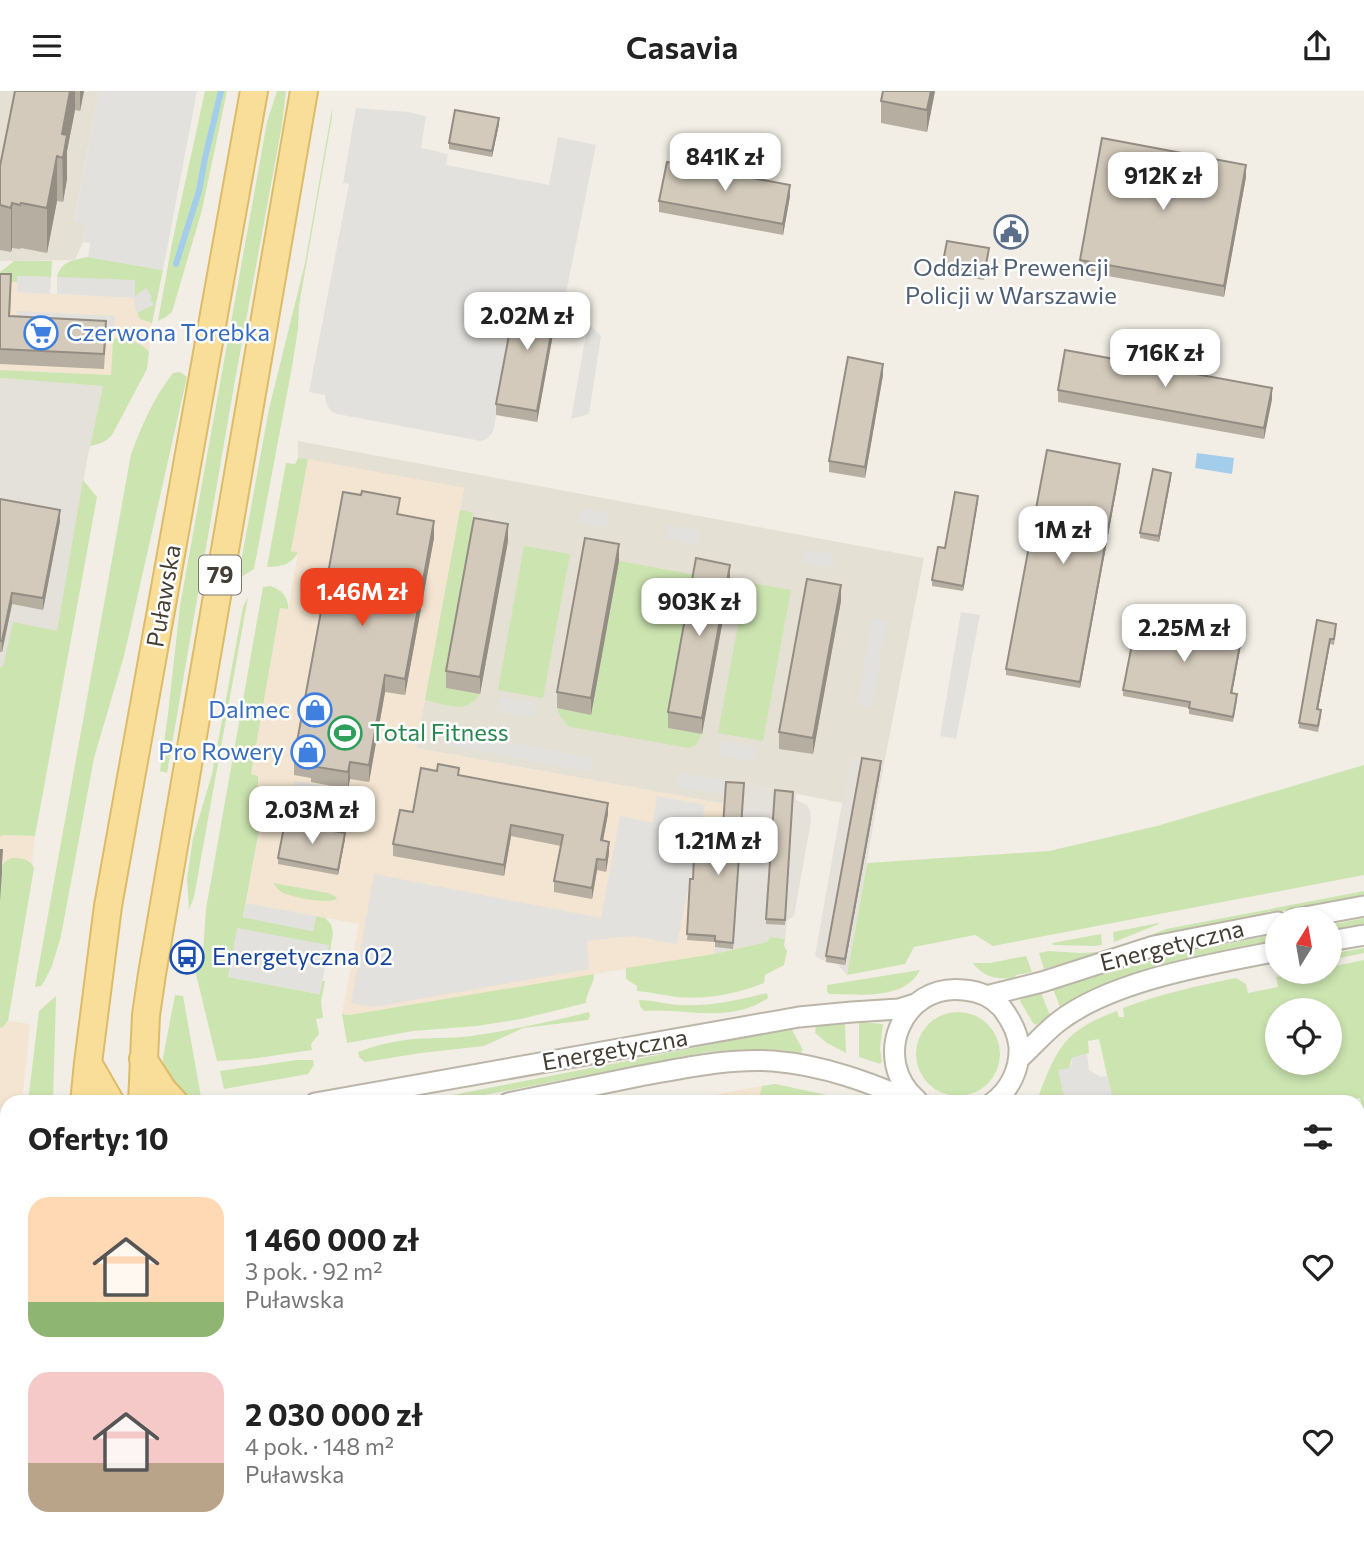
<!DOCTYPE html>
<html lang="pl">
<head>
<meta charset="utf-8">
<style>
	body { margin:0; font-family:Commissioner,sans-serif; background:#f2f2f2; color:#222; height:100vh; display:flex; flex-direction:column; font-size:26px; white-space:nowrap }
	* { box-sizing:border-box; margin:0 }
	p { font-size:23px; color:#767676 }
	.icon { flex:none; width:38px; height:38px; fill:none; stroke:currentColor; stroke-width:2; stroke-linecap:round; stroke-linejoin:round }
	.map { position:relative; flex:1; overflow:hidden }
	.side { position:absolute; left:0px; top:1004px; width:1365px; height:450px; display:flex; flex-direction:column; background:#fff; border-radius:21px 21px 0 0; box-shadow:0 4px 10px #0003 }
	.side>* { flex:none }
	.needle { width:46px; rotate:11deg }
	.controls { position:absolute; left:1265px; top:816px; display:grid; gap:14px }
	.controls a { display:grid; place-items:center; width:77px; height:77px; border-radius:50%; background:#fff; box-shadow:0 4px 10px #0003; font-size:35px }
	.price { position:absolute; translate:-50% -60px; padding:0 16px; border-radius:14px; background:#fff; color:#222; font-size:23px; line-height:46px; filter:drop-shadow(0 2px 4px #0008) }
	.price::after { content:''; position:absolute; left:50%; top:42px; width:21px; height:16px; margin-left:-10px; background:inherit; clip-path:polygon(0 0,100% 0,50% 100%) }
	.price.current { background:#ee4320; color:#fff }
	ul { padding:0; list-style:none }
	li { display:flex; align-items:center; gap:21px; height:175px; padding:0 28px }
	li span { display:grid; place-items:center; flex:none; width:196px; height:140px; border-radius:21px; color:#555 }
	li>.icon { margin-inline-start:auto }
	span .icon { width:84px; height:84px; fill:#fffc; stroke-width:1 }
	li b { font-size:30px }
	h2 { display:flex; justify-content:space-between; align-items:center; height:84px; padding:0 28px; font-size:30px }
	header { display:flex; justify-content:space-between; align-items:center; height:91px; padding:0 28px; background:#fff; font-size:32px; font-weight:600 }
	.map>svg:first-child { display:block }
	.residential { fill:#e5e0d4 }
	.commercial { fill:#f3e5d1 }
	.industrial { fill:#e4e0da }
	.green { fill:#cce4b0; fill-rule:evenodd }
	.parking { fill:#e3e1dd }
	.water { fill:#a4cdec }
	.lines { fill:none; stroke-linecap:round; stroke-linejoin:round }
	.stream { stroke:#a4cdec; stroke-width:6 }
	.minor-casing { stroke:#bcb6a9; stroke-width:23 }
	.major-casing { stroke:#dcbb69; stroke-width:30 }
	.minor { stroke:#fff; stroke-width:19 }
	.major { stroke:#f8de98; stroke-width:26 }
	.wall { fill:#b5aea1 }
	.shaded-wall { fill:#948d83 }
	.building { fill:#d3cabb; stroke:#948d83; stroke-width:2 }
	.labels { text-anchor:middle; stroke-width:5; stroke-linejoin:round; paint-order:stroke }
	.shield { fill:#fff; stroke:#7c7872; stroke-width:2 }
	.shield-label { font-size:23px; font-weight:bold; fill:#443e35 }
	.service-label { font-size:24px; fill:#4e5e75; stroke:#fff }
	.shop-label { font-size:24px; fill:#366cbe; stroke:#fff; text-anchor:end }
	.street-label { font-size:24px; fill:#443e35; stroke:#fff }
	.leisure-label { font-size:24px; fill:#27864d; stroke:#fff; text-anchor:start }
	.transit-label { font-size:24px; fill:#164399; stroke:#fff; text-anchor:start }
</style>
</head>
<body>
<header><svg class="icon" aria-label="menu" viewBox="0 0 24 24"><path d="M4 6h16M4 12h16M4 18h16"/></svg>Casavia<svg class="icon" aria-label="share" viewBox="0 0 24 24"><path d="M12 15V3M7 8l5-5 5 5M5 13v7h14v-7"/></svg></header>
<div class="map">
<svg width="1364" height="1454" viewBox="0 0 1364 1454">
	<rect width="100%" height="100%" fill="#f2eee5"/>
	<path class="residential" d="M0 0H99L74 129 86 134 83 151 75 169 0 170Z
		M298 350 924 467 884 673 851 667 843 712 726 689 723 704 725 713 416 657 464 397 298 367Z
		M264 1447H392L393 1454H266Z"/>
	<path class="commercial" d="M0 191H17V201L134 207 138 224 140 228 152 232 149 261 146 257 122 247 113 249 111 284 0 279Z
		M308 368 464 397 416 657 725 713 714 863 348 924 342 923 359 833 246 812 262 724 258 711V685L250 683 280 517 288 518 298 462 291 461Z
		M2 744 35 745 32 772 28 769 0 804V746Z
		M8 930 30 933 22 1011 7 1012V1039L0 1046V936Z
		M775 993 858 1011 676 1012 749 997Z"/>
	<path class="industrial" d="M0 287 103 295 87 369 57 541 3 577 0 576Z
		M850 667 884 673 847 884 837 873 826 871 815 865Z
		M726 689 796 703V709L807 714 810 720 811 730 794 825 787 829 785 848 770 846 767 851 714 863 725 713 723 704Z"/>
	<path class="green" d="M205 0H227L202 119 172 221 166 226 158 230 172 152Z
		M277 0H286L282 34 234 295 167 682 160 680 168 623 180 515 267 31Z
		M332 18V26L299 215 298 238 292 276 254 478 243 485 237 493 269 318 305 172Z
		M88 166 163 179 152 232 140 228 138 224V221L153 213 135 205 57 186C61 170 73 169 88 166Z
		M14 170H52L51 186 18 185 17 191H0V181Z
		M116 247C126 247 144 253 149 261L147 278 112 344C106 351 99 353 90 355L103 295 0 287V279L111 284 113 249Z
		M180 281 187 286 124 565 94 667 61 845 52 875 45 889 41 895 35 896 131 363C142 334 154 306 173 282Z
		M298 367 308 368 291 460 298 462C289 475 282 475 267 476L286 372 295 373Z
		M83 389 97 406 35 745 3 744 0 746V576H3L13 531 57 540Z
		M460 419 473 422 472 430 474 444 446 597 480 603C465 624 448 614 425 609Z
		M524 455 570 463 543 607 498 599Z
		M619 470 696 484 668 637 702 643 696 654 689 657 570 636C563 631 560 626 557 617L591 623Z
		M746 491 791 499 763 650 718 642Z
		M270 495C281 498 289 506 288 518L280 517 251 683 258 685V711L262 723 243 826 313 840 316 825 325 827 331 833 333 842 329 867 327 866 328 854 228 886 319 903 322 890H325L321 911 323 927 316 928 319 943 311 953 312 959 250 968 217 970 196 883 203 862 206 818 263 496Z
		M248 506 194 806 189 819 187 787 193 747 212 683 243 516Z
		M1364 674V784L993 855 975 844 914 856 905 873 847 884 867 772 1049 760 1157 735Z
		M12 767C22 767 31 768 34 777L8 930 2 937 0 936V804L2 774 6 770Z
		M273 792 328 802 335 805 337 808C325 813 298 807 286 803 280 801 277 797 273 792Z
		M1364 800V804L1272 822 1270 820 1265 823 1171 841 1150 847 1148 846 1127 854 1166 838Z
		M1364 827V834L1330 840V834Z
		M1159 832V833L1114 851 1113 841Z
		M1101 843 1102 854 1094 855 1053 854 1052 852Z
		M1277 843V850C1200 864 1130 875 1060 916L1053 898 1170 864Z
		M770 846 785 848 784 855 787 860 784 874 765 884 764 892C736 903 706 909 676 906 663 904 650 901 637 900V895L626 888V877L714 863 767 851Z
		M1364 857V862L1330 869V863Z
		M1049 860 1081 862 1098 861 1099 862 1044 878 1039 862Z
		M1026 865 1032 881 1016 884 1014 887C997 889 983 886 973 872H990Z
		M1364 869V1026L1360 1007 1335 1012 1113 1011 1099 948 1088 950 1089 962 1072 967 1069 978 1077 1009 1080 1011 1036 1012C1056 959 1062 940 1117 920L1119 926H1124L1123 917C1160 903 1197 895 1236 887L1246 893 1248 902 1278 896 1276 886 1307 880H1330V876ZM1278 919H1330V971H1278Z
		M920 879C904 910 859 903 829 903L827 900V894Z
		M594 883C594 894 586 901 586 912L521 928 476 935 413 940 347 952 342 923 349 924Z
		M767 902 768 907C728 934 687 916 644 920L640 915 639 909C653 909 665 913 678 914 709 916 738 909 767 902Z
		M1041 902 1050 924 1036 934 1033 932 1020 910 1022 907Z
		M175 904 183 905 201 1006 190 1007 181 1004 164 983 163 967Z
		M56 905 53 1011H28L39 920Z
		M916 963a42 42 0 1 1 84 0a42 42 0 1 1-84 0Z
		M589 921 590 925 588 929 523 937 484 955 421 962 365 971 359 966 358 961C373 955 389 951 405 949 427 946 449 948 471 945 511 939 550 931 589 921Z
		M859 931 883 933 880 958 882 970 880 973 859 966Z
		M845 932 846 962 827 952 815 942 816 935Z
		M790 938 792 939 803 959 800 963C769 958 739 958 707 961L448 1011H417Z
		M297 969H313L314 974 308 983 224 998 220 980Z
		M775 993 855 1010 858 1011H799L781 1004 778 1011H758L762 995Z
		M7 1134V1447H91L92 1454H0V1135Z
		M1195 1447H1240L1242 1454H1183L1182 1452 1183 1450Z"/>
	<path class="parking" d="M99 0H197L163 179 88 166 90 152 83 151 86 134 74 130Z
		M356 17 408 21 426 25 421 57 448 63 446 74 549 94 558 46 596 54 564 212 519 203 493 341 487 348 481 350 337 323 331 320 326 312 325 304 309 301 349 93 343 92Z
		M17 185 51 186 50 203 17 201Z
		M57 186 135 189V205L146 197 152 206 150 208 154 214 136 222 134 207 57 203Z
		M17 220 115 225 114 240 16 235Z
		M588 232 601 245 589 323 571 328Z
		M580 417 610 422 607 437 578 432Z
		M669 434 700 439 697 454 666 448Z
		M804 458 835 463 832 477 802 472Z
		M961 521 980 524 956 648 940 645Z
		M872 527 887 530 872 616 857 614Z
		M500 606 535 612 533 627 497 621Z
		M452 640 594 667 592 681 449 655Z
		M721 650 757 656 754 671 719 664Z
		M679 681 726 689 723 704 677 696Z
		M295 690 347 700 345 716 292 706Z
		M657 705 705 714 677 853 632 845 587 850 589 878 374 916 351 912 374 783 601 827 620 725 653 732Z
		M246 812 316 825 313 840 243 826Z
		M237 837 329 854 320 903 228 886Z
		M1087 963 1089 979 1101 986 1108 985 1113 1011H1080L1077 1009 1065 1010 1058 979 1069 977 1072 972 1071 967Z
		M688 1447H1195L1166 1454H683Z"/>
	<path class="water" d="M1197 362 1234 367 1232 383 1195 377Z"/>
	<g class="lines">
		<path class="stream" d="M176 173 199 100 205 67 221 0"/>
		<defs>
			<path id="minor" d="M1294 828 1364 815
				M1330 850 1364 844
				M986 905 1042 891 1154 855 1278 831
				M1019 968C1032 956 1044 942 1058 931 1112 889 1212 873 1278 860
				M917 1009C870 969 902 891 964 899 978 900 992 906 1002 917 1011 929 1018 941 1019 956 1020 978 1010 999 992 1012
				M315 1012 799 926 852 921 899 918 915 913
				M508 1012C552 1003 596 994 640 985 684 977 728 967 773 970 824 974 871 992 917 1012
				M0 1071 7 1070
				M0 1106 7 1104"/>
			<path id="major" d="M143 968 163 999 175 1012
				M88 972 111 1012
				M84 1012 88 972 108 815 254 0
				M142 1012 146 924 152 883 304 0
				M139 1447 140 1454
				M196 1447 197 1454"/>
		</defs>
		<use href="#minor" class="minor-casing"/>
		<use href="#major" class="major-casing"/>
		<use href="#minor" class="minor"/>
		<use href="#major" class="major"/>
	</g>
	<path class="wall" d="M15 0H84L80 20 75 19 67 60V88L63 111 57 110 47 162 21 157 20 158 12 157 11 161 0 159V75Z
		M935 0 927 41 881 32V10Z
		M499 33 492 66 449 58V52Z
		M1246 86 1224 206 1080 180V169Z
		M790 105 783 144 659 121V110Z
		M989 162 984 189 942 182V176Z
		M0 183 11 198 10 225 106 245 104 278 0 273Z
		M557 221 537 331 496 324V313Z
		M883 284 865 387 829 381V370Z
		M1058 299 1272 308 1264 348 1058 311Z
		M1120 379 1080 597 1006 584V578Z
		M1171 387 1159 451 1140 447V442Z
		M0 408 60 430 43 519 12 513 2 561H0Z
		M978 410 963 500 932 495V489Z
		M400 424 434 447 405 604 385 601 369 691 350 688 348 698 311 691V687L294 684V667Z
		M508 450 480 603 446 597V580Z
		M619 470 591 624 557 617V601Z
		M730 490 702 643 668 637V621Z
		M841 510 813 663 779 658V641Z
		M1317 529 1336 538 1334 554 1330 553 1318 619 1321 625 1318 641 1299 637V632Z
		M1242 548 1232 602 1237 609 1233 631 1189 623V617L1123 605V599Z
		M881 676 845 874 826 871V865Z
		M459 684 608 723 603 749 609 762 606 781 597 779 592 808 554 801V790L561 755 511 745 504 785 393 765V753L413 721Z
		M744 692 733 858 715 856V851L687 849 693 788 721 765Z
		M793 706 785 834 766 833V828Z
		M345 748 338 784 278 773V767Z
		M322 1447H335L322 1450Z"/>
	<path class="shaded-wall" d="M70 0H75V19L67 60V88L63 111 62 43Z
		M80 0H84L80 20Z
		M931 0H935L927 41V19Z
		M499 27V33L492 66V60Z
		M57 65V110L47 162V117Z
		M1246 74V86L1224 206V195Z
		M790 94V105L783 144V133Z
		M12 112V157L11 161V117Z
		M557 210V221L537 331V320Z
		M883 273V284L865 387V376Z
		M1272 297V308L1264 348V337Z
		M1120 373V379L1080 597V591Z
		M1171 382V387L1159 451V445Z
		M978 405V410L963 500V495Z
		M60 419V430L43 519V507Z
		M434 430V447L405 604V588Z
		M508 433V450L480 603V586Z
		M619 453V470L591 624V607Z
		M730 474V490L702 643V627Z
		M841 494V510L813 663V647Z
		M12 502V513L2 561V550Z
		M1242 542V548L1231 608V602Z
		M1330 548V553L1317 624V618Z
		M385 584V601L369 691V674Z
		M881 670V676L845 874V868Z
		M350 671V688L348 698V681Z
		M608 712V723L601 760V749Z
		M511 734V745L504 785V774Z
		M345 742V748L338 784V779Z
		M609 751V762L606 781V769Z
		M2 759V781L0 810V788Z
		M597 768V779L592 808V797Z
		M671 1447H679L674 1454H667Z"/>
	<path class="building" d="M15 0H70L62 43 67 44 63 67 57 65 47 117 21 112 20 114 12 112 11 117 0 114V75Z
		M883 0H931L927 19 881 10Z
		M455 19 499 27 492 60 449 52Z
		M1102 47 1246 74 1224 195 1080 169Z
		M667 71 790 94 783 133 659 110Z
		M947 150 989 157 984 184 942 176Z
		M0 183H11L9 225 106 230 104 263 0 258Z
		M517 202 557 210 537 320 496 313Z
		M1065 259 1272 297 1264 337 1058 299Z
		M848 266 883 273 865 376 829 370Z
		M1047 359 1120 373 1080 591 1006 578Z
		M1153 378 1171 382 1159 445 1140 442Z
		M362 400 400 407 397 423 434 430 405 588 385 584 369 674 350 671 348 681 311 675 312 671 294 667 343 401 361 404Z
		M955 401 978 405 963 495 932 489 938 456 945 457Z
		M0 408 60 419 43 507 12 502 2 550H0Z
		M474 427 508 433 480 586 446 580Z
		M585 447 619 453 591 607 557 601Z
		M696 467 730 474 702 627 668 621Z
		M807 488 841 494 813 647 779 641Z
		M1138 523 1242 542 1231 602 1237 603 1233 626 1189 617 1190 611 1123 599Z
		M1317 529 1336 533 1334 548H1330L1317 618 1321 619 1318 635 1299 632Z
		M862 667 881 670 845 868 826 865Z
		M438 673 459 677 458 684 608 712 601 749 609 751 606 769 597 768 592 797 554 790 563 744 511 734 504 774 393 753 400 719 413 721 421 677 437 680Z
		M726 691 744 692 733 852 715 850V845L687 843 690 788H693L694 764 721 765Z
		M775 699 793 701 785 829 766 828Z
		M285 731 345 742 338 779 278 767Z
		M0 759H2L0 788Z
		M471 1447H671L667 1454H467Z"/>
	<defs>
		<symbol id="civic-ring" viewBox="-11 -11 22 22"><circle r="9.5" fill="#fff" stroke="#5c6f8a" stroke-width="1.5"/><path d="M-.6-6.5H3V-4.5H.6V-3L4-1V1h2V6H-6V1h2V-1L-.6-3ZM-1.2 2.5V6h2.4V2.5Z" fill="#5c6f8a"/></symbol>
		<symbol id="supermarket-ring" viewBox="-11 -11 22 22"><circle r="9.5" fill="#fff" stroke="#3f7fe0" stroke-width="1.5"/><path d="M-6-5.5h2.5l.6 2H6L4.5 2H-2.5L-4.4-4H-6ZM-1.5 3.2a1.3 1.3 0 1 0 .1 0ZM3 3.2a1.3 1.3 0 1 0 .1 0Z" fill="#3f7fe0"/></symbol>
		<symbol id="shop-ring" viewBox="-11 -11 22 22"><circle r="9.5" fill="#fff" stroke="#3f7fe0" stroke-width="1.5"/><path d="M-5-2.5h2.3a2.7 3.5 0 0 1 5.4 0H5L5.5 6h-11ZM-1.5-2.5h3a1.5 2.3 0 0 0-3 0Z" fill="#3f7fe0"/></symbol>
		<symbol id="stadium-ring" viewBox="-11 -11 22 22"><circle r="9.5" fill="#fff" stroke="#2e9e5b" stroke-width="1.5"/><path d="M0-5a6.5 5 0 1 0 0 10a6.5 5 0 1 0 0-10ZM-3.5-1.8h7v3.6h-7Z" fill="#2e9e5b"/></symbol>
		<symbol id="bus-ring" viewBox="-11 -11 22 22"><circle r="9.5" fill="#fff" stroke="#1a4fb4" stroke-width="1.5"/><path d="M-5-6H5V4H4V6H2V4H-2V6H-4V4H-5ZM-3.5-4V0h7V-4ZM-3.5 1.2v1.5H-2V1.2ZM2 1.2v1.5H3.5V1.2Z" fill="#1a4fb4"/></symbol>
	</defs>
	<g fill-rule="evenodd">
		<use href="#civic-ring" x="992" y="122" width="38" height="38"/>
		<use href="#supermarket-ring" x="22" y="223" width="38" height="38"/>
		<use href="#shop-ring" x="296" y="600" width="38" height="38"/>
		<use href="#stadium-ring" x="326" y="623" width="38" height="38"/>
		<use href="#shop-ring" x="289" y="642" width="38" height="38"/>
		<use href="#bus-ring" x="168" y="847" width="38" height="38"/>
	</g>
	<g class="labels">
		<rect class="shield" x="199" y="464.5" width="42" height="39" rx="5"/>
		<g class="shield-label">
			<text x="220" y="492">79</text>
		</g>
		<g class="service-label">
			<text x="1011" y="185">Oddział Prewencji<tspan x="1011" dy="28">Policji w Warszawie</tspan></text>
		</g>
		<g class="shop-label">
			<text x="66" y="250" text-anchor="start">Czerwona Torebka</text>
			<text x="290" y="627">Dalmec</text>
			<text x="284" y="669">Pro Rowery</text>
		</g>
		<g class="street-label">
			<text transform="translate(164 505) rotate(-80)" y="8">Puławska</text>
			<text transform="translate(1172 855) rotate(-14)" y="8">Energetyczna</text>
			<text transform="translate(615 959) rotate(-10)" y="8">Energetyczna</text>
		</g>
		<g class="leisure-label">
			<text x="370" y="650">Total Fitness</text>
		</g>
		<g class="transit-label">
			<text x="212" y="874">Energetyczna 02</text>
		</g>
	</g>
</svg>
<div class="controls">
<a><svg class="needle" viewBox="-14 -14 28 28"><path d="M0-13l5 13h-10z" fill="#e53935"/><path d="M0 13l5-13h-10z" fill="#767676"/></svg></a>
<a><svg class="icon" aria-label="locate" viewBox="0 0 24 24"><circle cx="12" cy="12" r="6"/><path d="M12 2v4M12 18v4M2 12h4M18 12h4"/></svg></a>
</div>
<b class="price" style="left:725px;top:102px">841K zł</b>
<b class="price" style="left:1163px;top:121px">912K zł</b>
<b class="price" style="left:527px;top:261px">2.02M zł</b>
<b class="price" style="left:1165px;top:298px">716K zł</b>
<b class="price" style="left:1063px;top:475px">1M zł</b>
<b class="price current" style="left:362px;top:537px">1.46M zł</b>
<b class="price" style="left:699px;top:547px">903K zł</b>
<b class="price" style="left:1184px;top:573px">2.25M zł</b>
<b class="price" style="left:312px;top:755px">2.03M zł</b>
<b class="price" style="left:718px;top:786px">1.21M zł</b>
<section class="side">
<h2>Oferty: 10<svg class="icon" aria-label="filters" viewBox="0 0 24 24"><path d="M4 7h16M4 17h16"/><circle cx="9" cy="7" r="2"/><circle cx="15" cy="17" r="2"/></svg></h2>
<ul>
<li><span style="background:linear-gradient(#ffd9b3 75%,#8fb573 0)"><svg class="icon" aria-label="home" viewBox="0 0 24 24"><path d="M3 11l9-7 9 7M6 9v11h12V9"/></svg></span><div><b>1 460 000 zł</b><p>3 pok. · 92 m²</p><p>Puławska</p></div><svg class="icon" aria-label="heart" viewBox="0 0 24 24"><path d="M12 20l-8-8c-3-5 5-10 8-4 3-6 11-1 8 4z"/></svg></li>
<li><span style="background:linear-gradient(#f6c9c9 65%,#b9a48a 0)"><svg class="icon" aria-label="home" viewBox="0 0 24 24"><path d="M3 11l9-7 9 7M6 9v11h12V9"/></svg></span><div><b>2 030 000 zł</b><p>4 pok. · 148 m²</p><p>Puławska</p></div><svg class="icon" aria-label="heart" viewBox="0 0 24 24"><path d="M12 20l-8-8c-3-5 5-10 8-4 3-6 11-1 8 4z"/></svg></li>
</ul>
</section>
</div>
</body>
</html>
